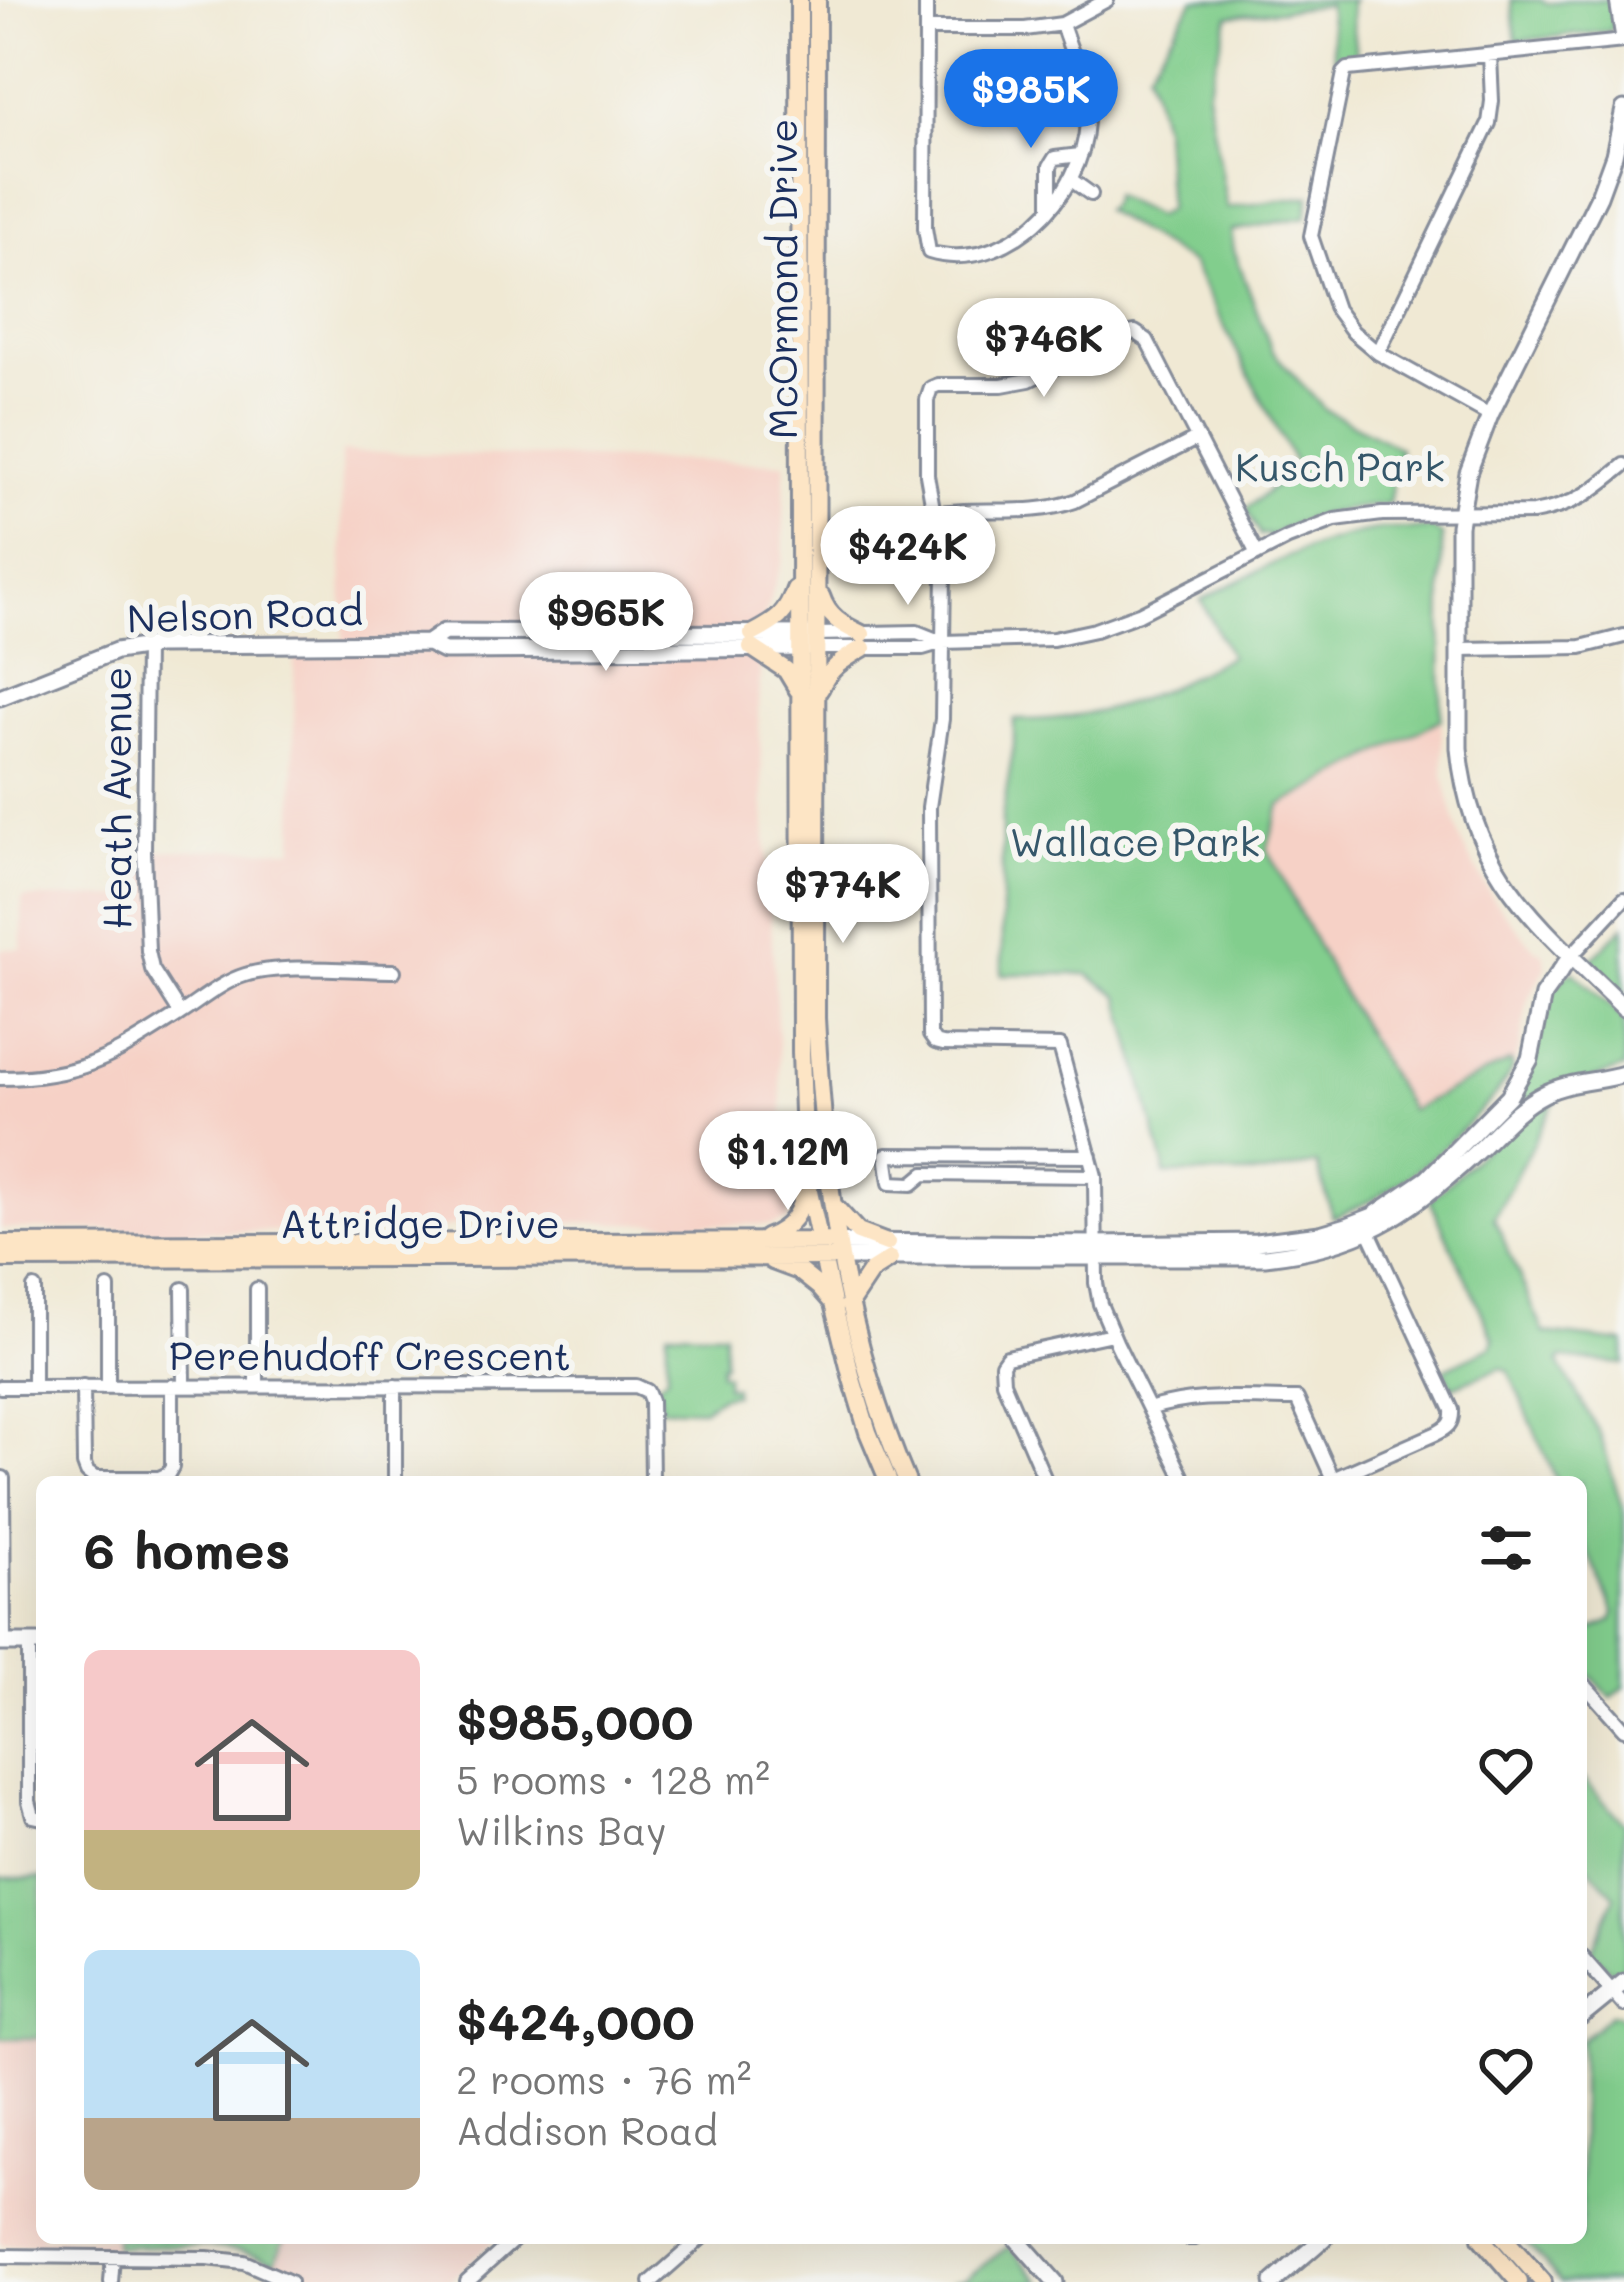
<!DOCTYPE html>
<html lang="en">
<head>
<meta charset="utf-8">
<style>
	body { margin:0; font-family:Mali,sans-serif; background:#f2f2f2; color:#222; height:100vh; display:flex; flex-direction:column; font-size:45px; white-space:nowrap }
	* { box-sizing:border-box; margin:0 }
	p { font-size:39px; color:#767676 }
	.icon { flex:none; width:66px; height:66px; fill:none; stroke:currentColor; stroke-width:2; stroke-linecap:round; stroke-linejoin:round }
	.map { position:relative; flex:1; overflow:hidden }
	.details { position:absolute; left:36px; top:1476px; width:1551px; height:768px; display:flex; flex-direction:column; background:#fff; border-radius:18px; box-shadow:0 12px 48px #0002 }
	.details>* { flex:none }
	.price { position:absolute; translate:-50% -102px; padding:0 27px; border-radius:42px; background:#fff; color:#222; font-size:39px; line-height:78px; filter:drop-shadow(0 3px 6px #0008) }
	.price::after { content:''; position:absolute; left:50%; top:72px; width:36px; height:27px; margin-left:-18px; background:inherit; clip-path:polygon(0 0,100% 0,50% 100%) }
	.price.current { background:#1a73e8; color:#fff }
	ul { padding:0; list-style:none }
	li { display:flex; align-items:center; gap:36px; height:300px; padding:0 48px }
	li span { display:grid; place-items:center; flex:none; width:336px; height:240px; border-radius:18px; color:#555 }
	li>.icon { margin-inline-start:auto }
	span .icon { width:144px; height:144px; fill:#fffc; stroke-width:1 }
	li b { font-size:51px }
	h2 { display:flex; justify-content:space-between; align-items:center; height:144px; padding:0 48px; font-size:51px }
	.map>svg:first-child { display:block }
	.built { fill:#f6d1c6 }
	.green { fill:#82ce8d; stroke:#4e7e76; stroke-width:3 }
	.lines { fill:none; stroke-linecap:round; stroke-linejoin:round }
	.minor-casing { stroke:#868c99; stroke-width:18 }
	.tertiary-casing { stroke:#868c99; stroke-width:21 }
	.secondary-casing { stroke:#868c99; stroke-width:22 }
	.minor { stroke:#fff; stroke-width:12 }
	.tertiary { stroke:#fff; stroke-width:15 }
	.secondary { stroke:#fde5c5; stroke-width:16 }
	.labels { text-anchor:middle; stroke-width:12; stroke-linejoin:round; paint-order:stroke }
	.street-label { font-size:39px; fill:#1b2f5e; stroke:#f6f6f2 }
	.park-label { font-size:39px; fill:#35576a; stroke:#f6f6f2 }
</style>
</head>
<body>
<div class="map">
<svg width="1624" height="2282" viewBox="0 0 1624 2282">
	<rect width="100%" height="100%" fill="#f6f6f2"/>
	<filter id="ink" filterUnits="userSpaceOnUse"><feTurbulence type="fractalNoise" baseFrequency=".00833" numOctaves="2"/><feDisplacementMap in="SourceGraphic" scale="24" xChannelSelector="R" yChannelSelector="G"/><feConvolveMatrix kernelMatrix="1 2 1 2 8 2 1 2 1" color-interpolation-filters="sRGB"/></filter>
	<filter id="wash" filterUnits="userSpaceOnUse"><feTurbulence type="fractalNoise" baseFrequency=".004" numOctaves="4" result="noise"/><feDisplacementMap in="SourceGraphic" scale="48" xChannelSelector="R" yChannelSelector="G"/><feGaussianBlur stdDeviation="2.7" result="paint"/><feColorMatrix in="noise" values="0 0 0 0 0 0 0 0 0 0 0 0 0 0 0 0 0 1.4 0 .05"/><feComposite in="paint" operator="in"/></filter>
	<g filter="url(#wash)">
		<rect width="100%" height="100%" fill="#f0e9d4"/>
		<path class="built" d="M341 452 785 463 783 559 763 621 758 708 789 1220 770 1225 467 1221 442 1229 383 1221 349 1232 0 1229V949H22V898L144 897V851L294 849V642L343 641Z
			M1441 719 1444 779 1460 839 1492 898 1534 948 1544 954 1546 967 1528 998 1519 1049 1512 1067 1509 1062 1410 1110 1330 971 1267 848 1280 806Z
			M0 2038H42V2238H115V2247L0 2245Z
			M285 2238H490L493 2241 447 2282H311L275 2261Z"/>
		<path class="green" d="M1194 0H1353L1350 3 1356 54 1338 60 1334 57 1328 5 1229 16 1207 92 1227 208 1310 196 1306 217 1231 231 1234 250 1272 351 1324 409 1399 448 1389 503C1347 510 1304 512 1269 538L1267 534 1260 536 1246 509 1297 468 1192 264 1104 210 1110 204 1113 195 1156 216 1168 209 1163 130 1148 71Z
			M1511 0H1540L1547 4 1568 0H1610L1613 25 1609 31 1516 41Z
			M1383 529H1431L1442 535 1441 719 1280 806 1267 849C1293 898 1319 952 1346 999L1410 1110 1510 1061 1512 1067C1504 1088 1488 1103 1472 1119 1431 1161 1389 1198 1333 1217L1317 1164 1264 1174H1165L1164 1165 1119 996 1087 974H1002V817L1014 745V720C1103 721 1153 697 1230 656L1201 600C1262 569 1314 538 1383 529Z
			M1624 926V999L1588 963Z
			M1574 972 1624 1019V1068L1518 1103 1514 1099 1546 1000 1566 974Z
			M1559 1093 1494 1218 1544 1333 1624 1342V1364L1562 1358 1559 1363 1600 1434 1624 1514V1687L1611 1698 1581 1665V1634L1612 1621 1615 1613 1581 1536V1482H1557L1508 1370 1501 1368 1452 1387 1444 1369 1491 1347 1494 1339 1430 1200 1517 1118Z
			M667 1331 724 1332V1364H721L720 1373 726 1374V1387H734V1394L721 1396 703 1409 661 1408 658 1384 667 1376Z
			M1581 1776 1624 1824V1966L1618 1970H1609L1591 1951 1615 1896 1581 1858Z
			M0 1878H42V2038H0Z
			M1611 2014H1618L1624 2020V2282H1561L1522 2238H1581V2040Z
			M115 2238H285L275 2261C222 2241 171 2245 115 2247Z
			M1009 2246 1041 2282H951L966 2278Z"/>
	</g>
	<g filter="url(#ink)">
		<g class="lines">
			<defs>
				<path id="minor" d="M926 0V29H1025L1062 24 1107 0
					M926 29 925 228 929 252C1005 275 1083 197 1087 122 1089 89 1072 56 1062 24
					M1070 179 1091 194
					M1050 207V166L1055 158 1080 155
					M1378 353 1489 123 1492 101 1490 55
					M1490 415 1378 353 1353 332 1336 309 1311 236 1344 73 1348 69 1624 41
					M934 514C982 505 1027 518 1075 501L1198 438
					M816 634 917 632 942 642
					M146 646 144 851 148 951 152 969 180 1013
					M816 648H923L943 642 1053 639 1095 630 1139 614 1288 538 1335 520 1382 514 1533 513C1574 506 1593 491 1624 465
					M1459 649 1581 647 1624 636
					M1571 956 1624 899
					M0 1078C82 1078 114 1056 181 1013 201 1000 222 982 245 975 284 963 352 971 394 971
					M1090 1156 886 1155 890 1183 912 1184 924 1174 1095 1176
					M34 1288V1387
					M108 1288V1386
					M183 1289 184 1386
					M257 1289V1386
					M83 1386 84 1464 87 1472 95 1478H159L168 1474 172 1467V1386
					M395 1386V1482
					M0 1387 636 1386 647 1391 651 1401 652 1482
					M1149 1409C1197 1393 1247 1399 1297 1399L1333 1479
					M3 1478 4 1643
					M1046 1482 1003 1382 1002 1364 1007 1357 1112 1334
					M1185 1482 1117 1344 1100 1304 1096 1283 1095 1176 1060 1046 943 1044 935 1042 930 1035 929 807 942 719 944 570 927 475V400L931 388 938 385H1002L1029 380 1120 335 1135 332 1147 340 1257 554
					M1326 1482 1435 1434C1447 1428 1453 1424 1452 1410L1365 1223
					M29 1643V1801L33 1816 42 1818
					M1581 1681 1624 1729
					M1581 1956 1624 2005
					M1188 2238H1195
					M0 2256 207 2258 244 2262 290 2282
					M111 2282 113 2257
					M467 2282 516 2238
					M651 2282 701 2238"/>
				<path id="tertiary" d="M1618 0 1624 38
					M1624 109 1614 155 1599 196 1490 415 1468 473 1459 526V748C1471 875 1540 925 1624 1008
					M428 643 444 632 812 634
					M0 697 116 651 157 645 428 643 444 651H454L807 648
					M837 1242 1095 1244 1256 1242 1320 1234 1347 1226 1373 1216 1427 1179 1509 1096 1530 1059 1543 995 1571 956
					M839 1257H1265C1358 1247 1407 1216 1474 1154 1497 1133 1516 1108 1544 1094 1569 1081 1598 1082 1624 1074
					M0 1643H42
					M1581 2017 1624 1982
					M1016 2238 1055 2282
					M1273 2282 1324 2238"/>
				<path id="secondary" d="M799 0 801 1052 805 1173 833 1303 852 1379 868 1432 889 1482
					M817 0 816 1018C824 1177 843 1334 907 1482
					M821 596C828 617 842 625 862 634
					M752 634C776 621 786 616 795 589
					M751 647 786 670 798 690
					M820 689C829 668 844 659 863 648
					M835 1207 858 1232 887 1243
					M766 1238C792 1228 801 1212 805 1186
					M0 1244 830 1241
					M0 1259 833 1257
					M772 1261 799 1271 819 1287 833 1303
					M849 1304 871 1271 890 1259
					M1481 2238 1519 2282
					M1504 2238 1543 2282"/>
			</defs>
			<use href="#minor" class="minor-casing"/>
			<use href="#tertiary" class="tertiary-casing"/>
			<use href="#secondary" class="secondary-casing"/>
			<use href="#minor" class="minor"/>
			<use href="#tertiary" class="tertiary"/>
			<use href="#secondary" class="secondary"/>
		</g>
	</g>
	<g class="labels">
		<g class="street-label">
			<text transform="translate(783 279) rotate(-90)" y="14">McOrmond Drive</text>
			<text transform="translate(245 615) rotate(-2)" y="14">Nelson Road</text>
			<text transform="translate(117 798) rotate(-90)" y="14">Heath Avenue</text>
			<text x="420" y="1238">Attridge Drive</text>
			<text x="370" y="1370">Perehudoff Crescent</text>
		</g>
		<g class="park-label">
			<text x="1340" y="481">Kusch Park</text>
			<text x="1135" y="856">Wallace Park</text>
		</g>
	</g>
</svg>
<b class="price current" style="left:1031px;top:151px">$985K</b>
<b class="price" style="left:1044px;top:400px">$746K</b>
<b class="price" style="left:908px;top:608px">$424K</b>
<b class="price" style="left:606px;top:674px">$965K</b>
<b class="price" style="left:843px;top:946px">$774K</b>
<b class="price" style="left:788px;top:1213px">$1.12M</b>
<section class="details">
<h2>6 homes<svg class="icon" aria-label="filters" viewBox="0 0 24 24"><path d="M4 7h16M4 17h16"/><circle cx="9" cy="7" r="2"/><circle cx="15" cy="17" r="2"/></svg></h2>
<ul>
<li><span style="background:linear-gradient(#f6c9c9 75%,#c2b280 0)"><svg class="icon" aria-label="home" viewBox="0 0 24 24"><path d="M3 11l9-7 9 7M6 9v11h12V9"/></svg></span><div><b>$985,000</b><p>5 rooms · 128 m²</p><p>Wilkins Bay</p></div><svg class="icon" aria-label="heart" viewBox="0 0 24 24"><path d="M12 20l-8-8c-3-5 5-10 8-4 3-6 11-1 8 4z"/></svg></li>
<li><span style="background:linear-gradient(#bfe0f5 70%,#b9a48a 0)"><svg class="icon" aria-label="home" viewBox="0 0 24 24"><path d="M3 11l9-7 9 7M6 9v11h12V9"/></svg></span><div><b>$424,000</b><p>2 rooms · 76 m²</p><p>Addison Road</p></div><svg class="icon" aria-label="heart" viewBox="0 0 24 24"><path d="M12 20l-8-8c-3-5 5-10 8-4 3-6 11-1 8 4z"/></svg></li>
</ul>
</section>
</div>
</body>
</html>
